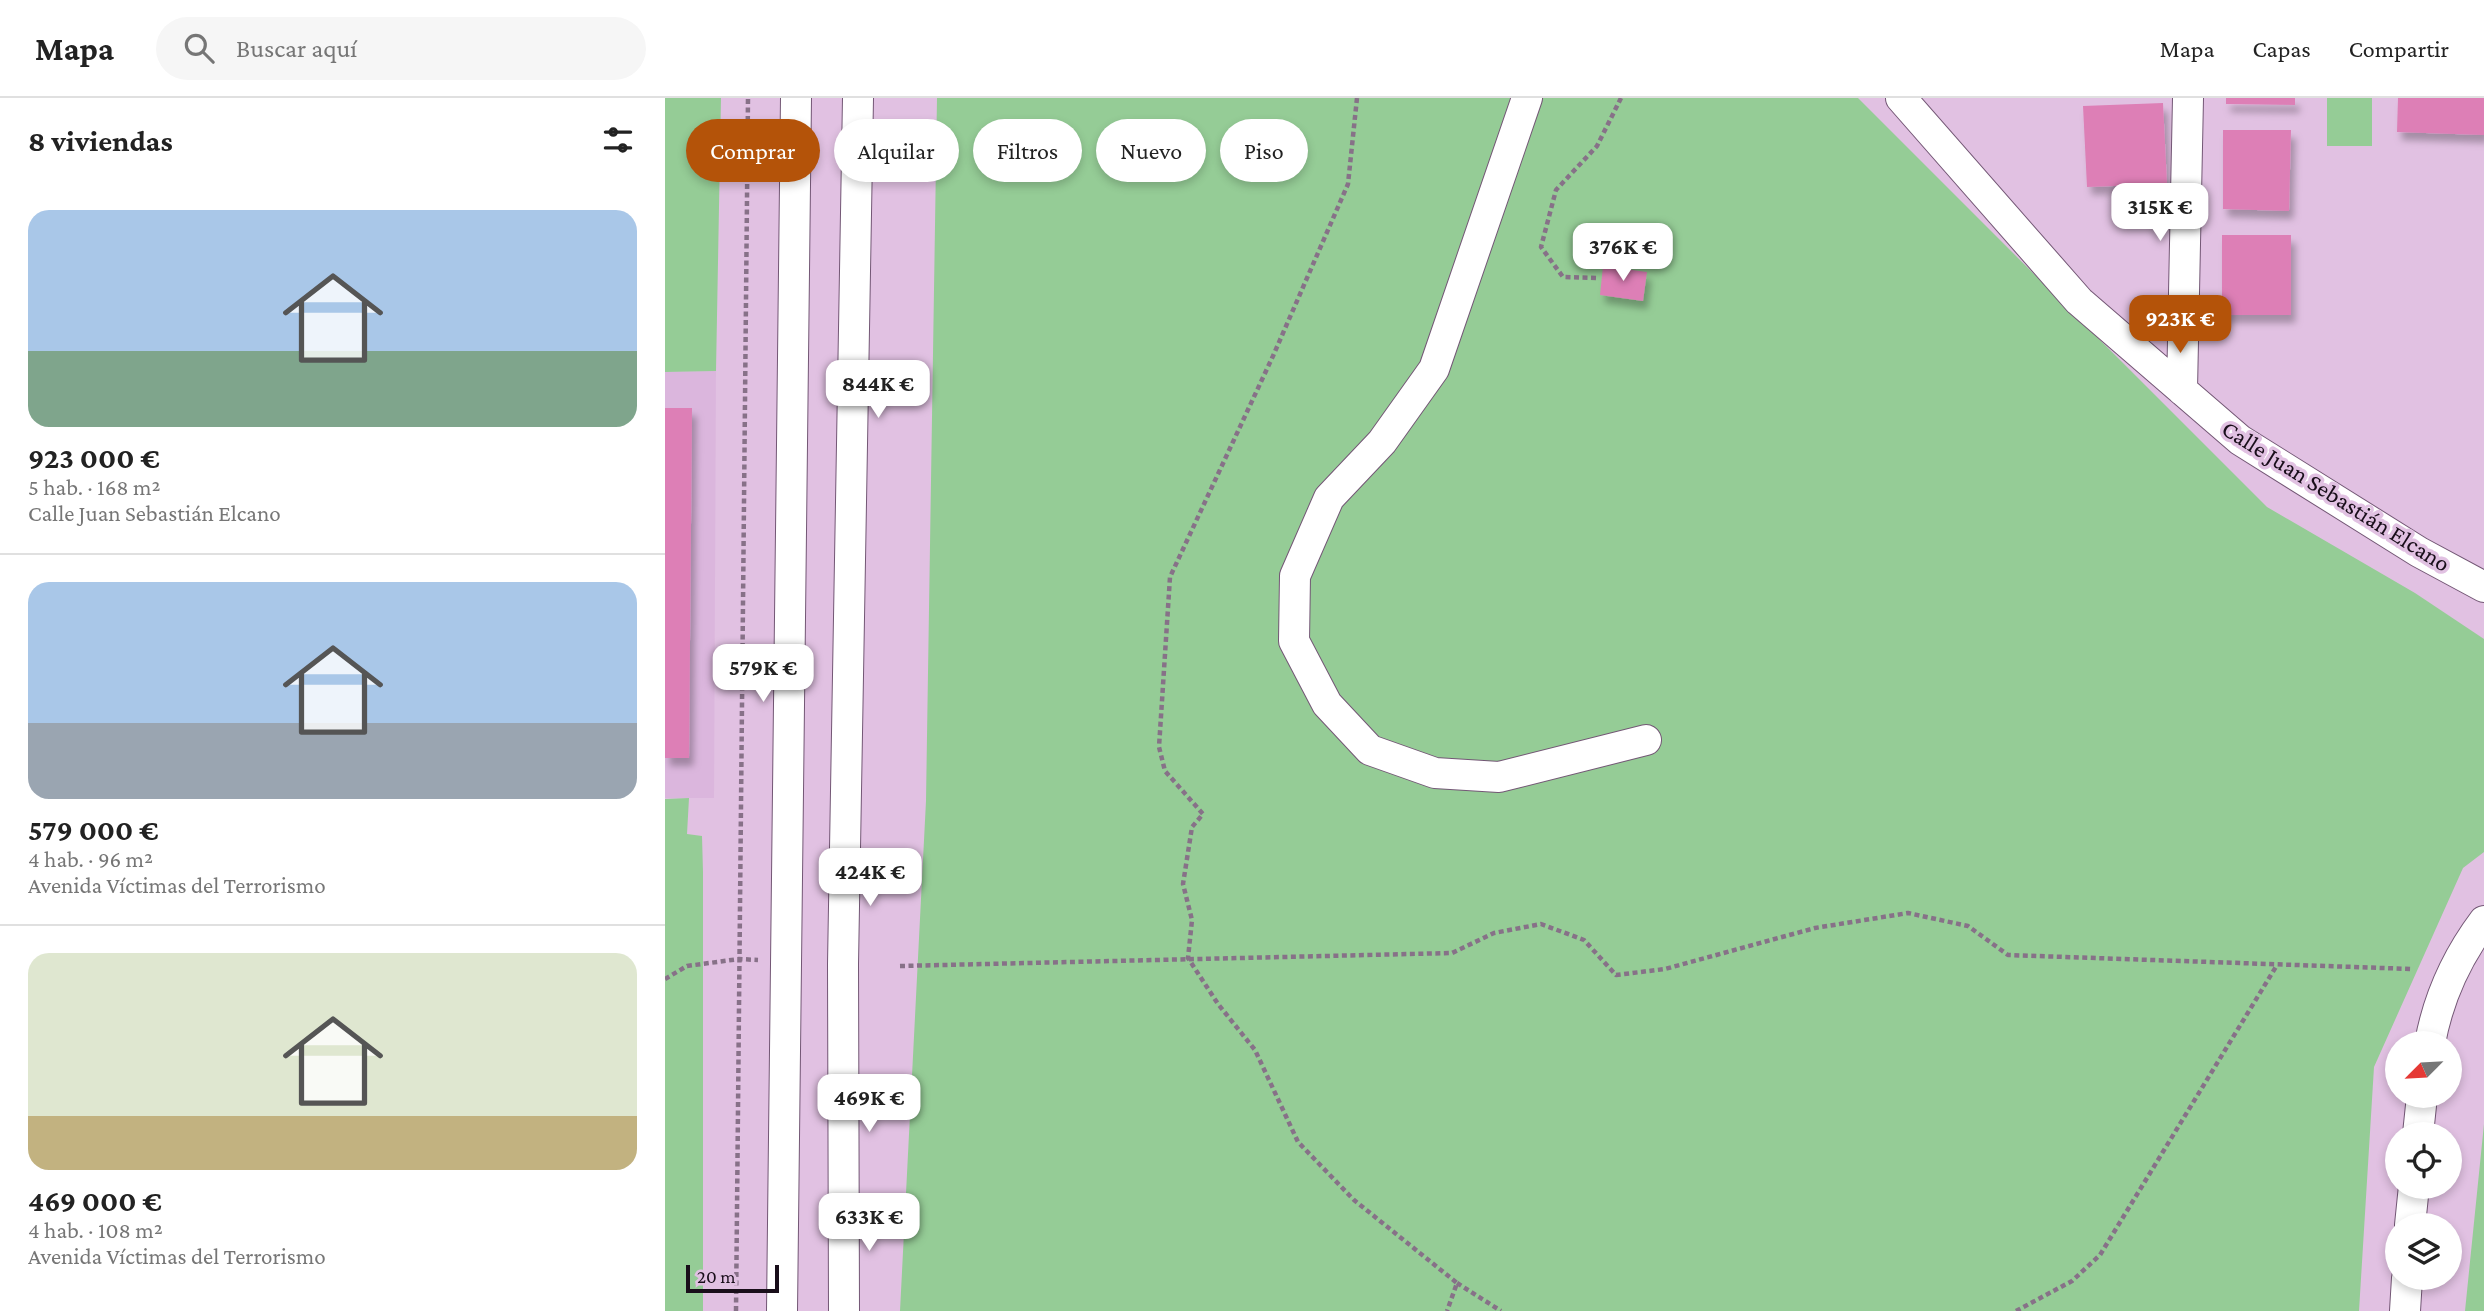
<!DOCTYPE html>
<html lang="es">
<head>
<meta charset="utf-8">
<style>
	body { margin:0; font-family:"Crimson Pro",serif; background:#f6f6f6; color:#222; height:100vh; display:flex; flex-direction:column; font-size:26px; white-space:nowrap }
	* { box-sizing:border-box; margin:0 }
	p { font-size:23px; color:#767676 }
	.icon { flex:none; width:38px; height:38px; fill:none; stroke:currentColor; stroke-width:2; stroke-linecap:round; stroke-linejoin:round }
	.map { position:relative; flex:1; overflow:hidden }
	.drawer { display:flex; flex-direction:column; background:#fff; width:665px }
	.drawer>* { flex:none }
	.banner { position:absolute; left:21px; top:21px; width:665px; height:63px; display:flex; gap:14px }
	.needle { width:46px; rotate:246deg }
	.buttons { position:absolute; left:1720px; top:933px; display:grid; gap:14px }
	.buttons a { display:grid; place-items:center; width:77px; height:77px; border-radius:50%; background:#fff; box-shadow:0 4px 10px #0003; font-size:35px }
	.scale { position:absolute; left:21px; bottom:18px; width:93px; box-sizing:border-box; padding-left:7px; border:4px solid #190e1a; border-top:0; font-size:19px; line-height:24px; white-space:nowrap; color:#190e1a; -webkit-text-stroke:5px #e1c1e2; paint-order:stroke }
	.price { position:absolute; translate:-50% -60px; padding:0 16px; border-radius:14px; background:#fff; color:#222; font-size:23px; line-height:46px; filter:drop-shadow(0 2px 4px #0008) }
	.price::after { content:''; position:absolute; left:50%; top:42px; width:21px; height:16px; margin-left:-10px; background:inherit; clip-path:polygon(0 0,100% 0,50% 100%) }
	.price.on { background:#b45309; color:#fff }
	ul { padding:0; list-style:none }
	li { display:grid; align-content:center; gap:14px; height:371px; padding:0 28px }
	li+li { border-top:2px solid #e0e0e0 }
	li span { display:grid; place-items:center; height:217px; border-radius:21px; color:#555 }
	li>.icon { margin-inline-start:auto }
	span .icon { width:126px; height:126px; fill:#fffc; stroke-width:1 }
	li b { font-size:30px }
	h2 { display:flex; justify-content:space-between; align-items:center; height:84px; padding:0 28px; font-size:30px }
	.tag { padding:0 24px; border-radius:32px; background:#fff; box-shadow:0 4px 10px #0003; font-size:24px; line-height:63px }
	.tag.on { background:#b45309; color:#fff }
	header { display:flex; align-items:center; gap:42px; box-sizing:border-box; height:98px; padding:0 35px; background:#fff; border-bottom:2px solid #e0e0e0 }
	header strong { font-size:33px }
	nav { display:flex; gap:38px; margin-inline-start:auto; font-size:24px }
	.search { width:490px; height:63px; background:#f6f6f6; display:flex; align-items:center; gap:18px; box-sizing:border-box; padding:0 24px; border-radius:38px; color:#767676; font-size:26px }
	main { display:flex; flex:1; min-height:0 }
	.map>svg:first-child { display:block }
	.built { fill:#dbb6dd }
	.green { fill:#95cc96 }
	.building { fill:#dd7fb6; filter:url(#shadow) }
	.lines { fill:none; stroke-linecap:round; stroke-linejoin:round }
	.minor-casing { stroke:#735775; stroke-width:32 }
	.path { stroke:#877188; stroke-width:4.5; stroke-dasharray:5 3.5; stroke-linecap:butt }
	.minor { stroke:#fff; stroke-width:30 }
	.labels { text-anchor:middle; stroke-width:7; stroke-linejoin:round; paint-order:stroke }
	.street-label { font-size:24px; fill:#190e1a; stroke:#e1c1e2 }
</style>
</head>
<body>
<header>
<strong>Mapa</strong>
<div class="search"><svg class="icon" aria-label="search" viewBox="0 0 24 24"><circle cx="10" cy="10" r="6"/><path d="M15 15l6 6"/></svg>Buscar aquí</div>
<nav><a>Mapa</a><a>Capas</a><a>Compartir</a></nav>
</header>
<main>
<section class="drawer">
<h2>8 viviendas<svg class="icon" aria-label="filters" viewBox="0 0 24 24"><path d="M4 7h16M4 17h16"/><circle cx="9" cy="7" r="2"/><circle cx="15" cy="17" r="2"/></svg></h2>
<ul>
<li><span style="background:linear-gradient(#a9c7e8 65%,#7fa58c 0)"><svg class="icon" aria-label="home" viewBox="0 0 24 24"><path d="M3 11l9-7 9 7M6 9v11h12V9"/></svg></span><div><b>923 000 €</b><p>5 hab. · 168 m²</p><p>Calle Juan Sebastián Elcano</p></div></li>
<li><span style="background:linear-gradient(#a9c7e8 65%,#9aa5b1 0)"><svg class="icon" aria-label="home" viewBox="0 0 24 24"><path d="M3 11l9-7 9 7M6 9v11h12V9"/></svg></span><div><b>579 000 €</b><p>4 hab. · 96 m²</p><p>Avenida Víctimas del Terrorismo</p></div></li>
<li><span style="background:linear-gradient(#dfe7d0 75%,#c2b280 0)"><svg class="icon" aria-label="home" viewBox="0 0 24 24"><path d="M3 11l9-7 9 7M6 9v11h12V9"/></svg></span><div><b>469 000 €</b><p>4 hab. · 108 m²</p><p>Avenida Víctimas del Terrorismo</p></div></li>
</ul>
</section>
<div class="map">
<svg width="1819" height="1213" viewBox="0 0 1819 1213">
	<defs>
		<filter id="shadow"><feDropShadow dx="4.5" dy="8" stdDeviation="3.5" flood-color="#0004"/></filter>
	</defs>
	<rect width="100%" height="100%" fill="#e1c1e2"/>
	<path class="built" d="M51 273 49 700H0V274Z"/>
	<path class="green" d="M0 0H56L51 273 0 274Z
		M272 0H1193L1602 409 1750 495 1819 541V754L1798 770 1709 969 1694 1213H235L261 703Z
		M1662 0H1707V48H1662Z
		M24 700 22 736 37 738 38 774V1213H0V701Z
		M1819 1026V1213H1800Z"/>
	<path class="building" d="M1561 0H1630V7L1561 6Z
		M1733 0H1819V37L1732 34Z
		M1498 5 1502 86 1422 89 1418 8Z
		M1558 32H1626L1624 113 1558 111Z
		M1557 137H1626V217H1557Z
		M938 168 982 174 978 203 935 197Z
		M0 310H27L24 660H0Z"/>
	<g class="lines">
		<defs>
			<path id="minor" d="M862 0 769 271 717 344 664 400 630 478 629 543 662 606 705 652 770 675 834 679 981 642
				M1236 0 1414 203 1575 342 1754 454 1819 489
				M1517 292 1523 0
				M1765 945C1773 901 1792 859 1819 823
				M1753 1036 1757 998
				M1745 1127 1749 1088
				M117 1213 131 0
				M179 1213 178 866 193 0
				M1740 1213 1742 1180"/>
		</defs>
		<use href="#minor" class="minor-casing"/>
		<path class="path" d="M692 0 683 86 608 258 505 479 494 649 500 673 538 716 527 729 518 786 527 822 523 860 553 906 590 952 633 1044 689 1102 792 1185 782 1213
			M931 180 898 179 876 149 891 92 932 48 956 0
			M235 868 787 855 829 835 876 826 919 842 951 877 1000 871 1150 830 1243 815 1303 828 1343 857 1747 871
			M0 881 22 868 74 861 93 862
			M792 1185 836 1213
			M71 1213 83 0
			M1351 1213 1407 1183 1435 1157 1612 867"/>
		<use href="#minor" class="minor"/>
	</g>
	<g class="labels">
		<g class="street-label">
			<text transform="translate(1671 398) rotate(32)" y="8">Calle Juan Sebastián Elcano</text>
		</g>
	</g>
</svg>
<div class="buttons">
<a><svg class="needle" viewBox="-14 -14 28 28"><path d="M0-13l5 13h-10z" fill="#e53935"/><path d="M0 13l5-13h-10z" fill="#767676"/></svg></a>
<a><svg class="icon" aria-label="locate" viewBox="0 0 24 24"><circle cx="12" cy="12" r="6"/><path d="M12 2v4M12 18v4M2 12h4M18 12h4"/></svg></a>
<a><svg class="icon" aria-label="layers" viewBox="0 0 24 24"><path d="M12 4l9 5-9 5-9-5zM3 14l9 5 9-5"/></svg></a>
</div>
<div class="scale">20 m</div>
<b class="price" style="left:1495px;top:145px">315K €</b>
<b class="price" style="left:958px;top:185px">376K €</b>
<b class="price on" style="left:1515px;top:257px">923K €</b>
<b class="price" style="left:213px;top:322px">844K €</b>
<b class="price" style="left:98px;top:606px">579K €</b>
<b class="price" style="left:205px;top:810px">424K €</b>
<b class="price" style="left:204px;top:1036px">469K €</b>
<b class="price" style="left:204px;top:1155px">633K €</b>
<div class="banner">
<a class="tag on">Comprar</a>
<a class="tag">Alquilar</a>
<a class="tag">Filtros</a>
<a class="tag">Nuevo</a>
<a class="tag">Piso</a>
</div>
</div>
</main>
</body>
</html>
